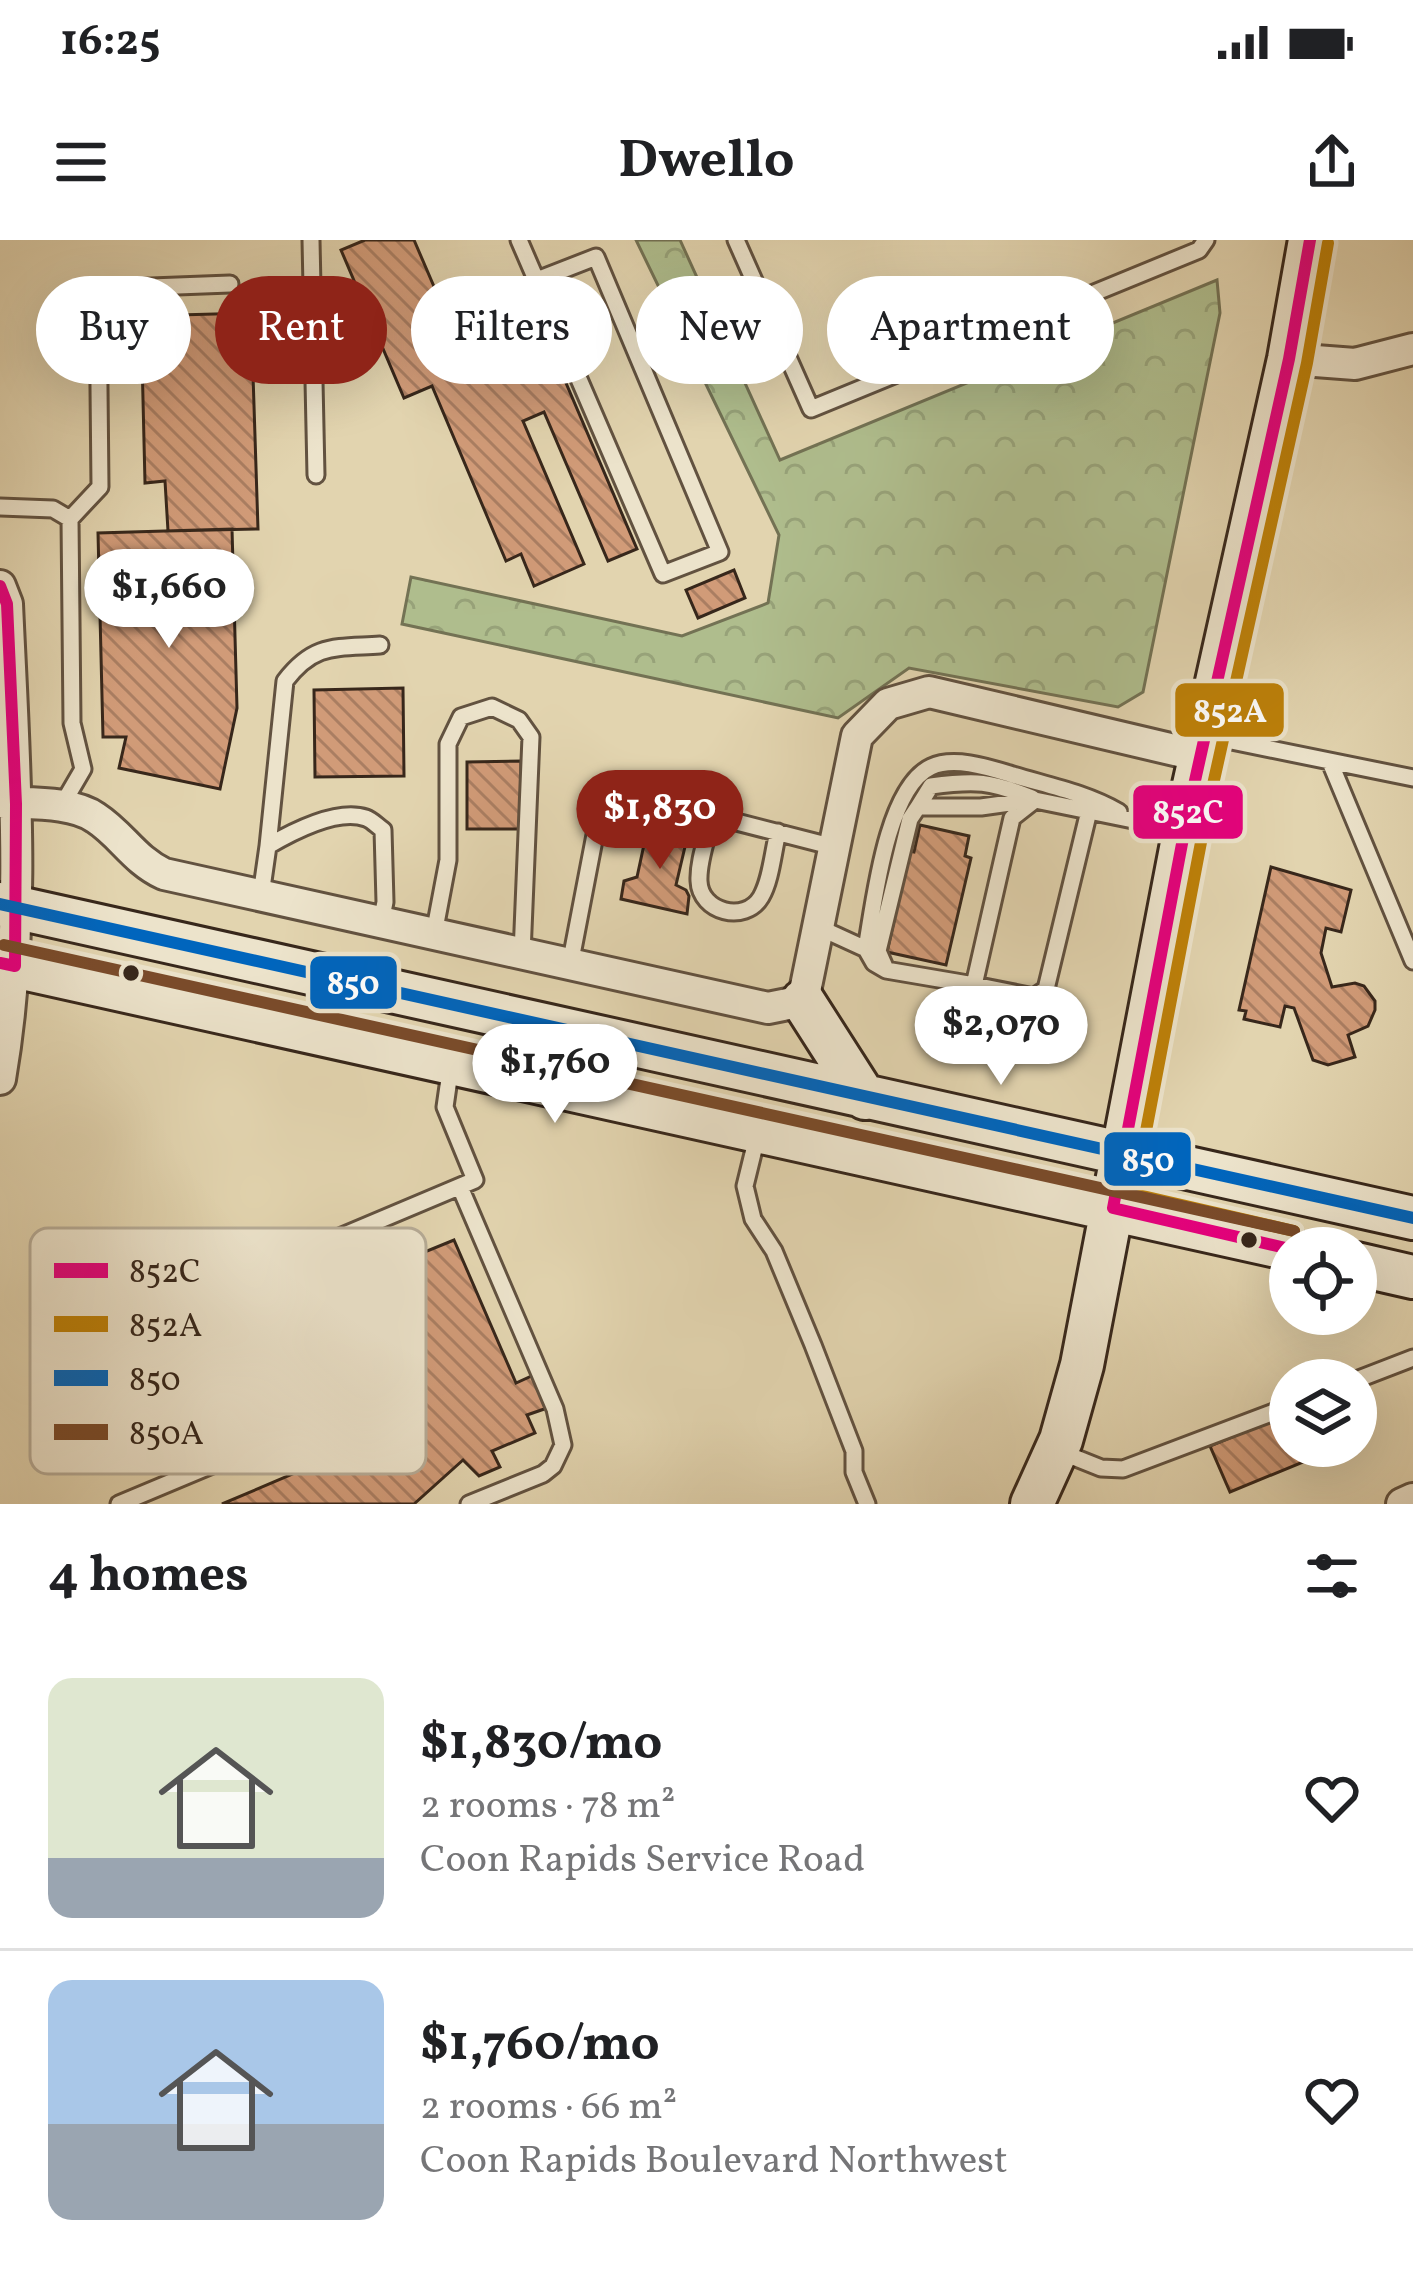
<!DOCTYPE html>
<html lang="en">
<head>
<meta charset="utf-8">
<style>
	body { margin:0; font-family:Vollkorn,serif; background:#f6f6f6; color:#202124; height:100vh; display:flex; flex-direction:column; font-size:45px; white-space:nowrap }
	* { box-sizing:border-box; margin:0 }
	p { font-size:39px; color:#757577 }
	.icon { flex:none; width:66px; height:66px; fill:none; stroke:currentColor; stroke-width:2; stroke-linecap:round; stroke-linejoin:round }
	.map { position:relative; height:1264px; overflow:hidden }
	.details { display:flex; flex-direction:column; background:#fff; flex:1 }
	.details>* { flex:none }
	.top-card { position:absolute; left:36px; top:36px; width:1341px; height:108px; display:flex; gap:24px }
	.buttons { position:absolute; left:1269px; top:987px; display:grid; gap:24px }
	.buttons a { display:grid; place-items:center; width:108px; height:108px; border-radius:50%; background:#fff; box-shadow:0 12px 48px #0002; font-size:60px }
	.price { position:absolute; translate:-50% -102px; padding:0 27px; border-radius:42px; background:#fff; color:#222; font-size:39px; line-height:78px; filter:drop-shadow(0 3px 6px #0008) }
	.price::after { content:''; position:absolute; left:50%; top:72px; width:36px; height:27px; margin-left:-18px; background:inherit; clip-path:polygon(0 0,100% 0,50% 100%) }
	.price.current { background:#8f2418; color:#fff }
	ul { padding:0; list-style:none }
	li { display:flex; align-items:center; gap:36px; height:300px; padding:0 48px }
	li+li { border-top:3px solid #e0e0e0 }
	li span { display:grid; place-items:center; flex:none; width:336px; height:240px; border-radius:24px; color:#555 }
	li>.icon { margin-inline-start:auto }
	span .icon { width:144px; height:144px; fill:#fffc; stroke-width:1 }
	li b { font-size:51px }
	h2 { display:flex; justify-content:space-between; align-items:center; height:144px; padding:0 48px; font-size:51px }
	.tag { padding:0 42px; border-radius:54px; background:#fff; box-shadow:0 12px 48px #0002; font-size:42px; line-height:108px }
	.tag.current { background:#8f2418; color:#fff }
	.status { display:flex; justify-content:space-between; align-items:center; height:84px; padding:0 60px; background:#fff; direction:ltr }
	.status svg { height:33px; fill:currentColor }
	header { display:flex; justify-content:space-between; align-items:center; height:156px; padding:0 48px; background:#fff; font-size:54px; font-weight:700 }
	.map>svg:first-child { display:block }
	.forest { fill:url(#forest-crowns); stroke:#737254; stroke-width:3 }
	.building { fill:url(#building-back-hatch); stroke:#37271b; stroke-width:3 }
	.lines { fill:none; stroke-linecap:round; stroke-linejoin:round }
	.lane-casing { stroke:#625240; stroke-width:21 }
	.street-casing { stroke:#625240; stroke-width:36 }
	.secondary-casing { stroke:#37271b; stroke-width:48 }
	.lane { stroke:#ece3cb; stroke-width:15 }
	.street { stroke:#ece3cb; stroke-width:30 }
	.secondary { stroke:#ece3cb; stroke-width:42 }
	.bus-1-casing { stroke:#ece3cb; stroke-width:21 }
	.bus-2-casing { stroke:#ece3cb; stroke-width:21 }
	.bus-3-casing { stroke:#ece3cb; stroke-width:21 }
	.bus-4-casing { stroke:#ece3cb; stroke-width:21 }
	.bus-1 { stroke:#e5007d; stroke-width:12 }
	.bus-2 { stroke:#bd8008; stroke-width:12 }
	.bus-3 { stroke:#0065bd; stroke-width:12 }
	.bus-4 { stroke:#7a4b2a; stroke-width:12 }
	.bus-dot { fill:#37271b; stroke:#ece3cb; stroke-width:4.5 }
	.key { fill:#ece3cb; stroke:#b6ab96; stroke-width:3 }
	.key-label { font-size:33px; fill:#37271b }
	.line-badge { stroke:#ece3cb; stroke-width:4.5 }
	.badge-label { font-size:33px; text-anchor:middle; font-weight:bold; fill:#fff }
</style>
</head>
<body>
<div class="status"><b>16:25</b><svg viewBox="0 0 49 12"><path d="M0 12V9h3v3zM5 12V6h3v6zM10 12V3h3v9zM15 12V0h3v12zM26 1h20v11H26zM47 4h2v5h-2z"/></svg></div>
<header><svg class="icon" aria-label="menu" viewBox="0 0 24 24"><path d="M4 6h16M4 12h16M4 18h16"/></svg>Dwello<svg class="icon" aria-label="share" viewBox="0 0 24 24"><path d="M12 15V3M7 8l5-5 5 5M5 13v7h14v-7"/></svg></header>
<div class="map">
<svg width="1413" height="1264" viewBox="0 0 1413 1264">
	<defs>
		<pattern id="forest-crowns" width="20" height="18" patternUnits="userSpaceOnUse" patternTransform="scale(3)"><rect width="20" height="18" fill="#afbd8d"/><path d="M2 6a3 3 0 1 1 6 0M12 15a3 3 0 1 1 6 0" fill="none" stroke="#97a279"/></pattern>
		<pattern id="building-back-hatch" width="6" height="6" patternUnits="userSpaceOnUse" patternTransform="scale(3)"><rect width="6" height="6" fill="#d19b78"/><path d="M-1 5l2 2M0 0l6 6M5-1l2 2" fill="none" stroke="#aa7e62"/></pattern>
	</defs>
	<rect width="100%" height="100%" fill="#e2d4af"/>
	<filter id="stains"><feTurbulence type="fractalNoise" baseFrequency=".00167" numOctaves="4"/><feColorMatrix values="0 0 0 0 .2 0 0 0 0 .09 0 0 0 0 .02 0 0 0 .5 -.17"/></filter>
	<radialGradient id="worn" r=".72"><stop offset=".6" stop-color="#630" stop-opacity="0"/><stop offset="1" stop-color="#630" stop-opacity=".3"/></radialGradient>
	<path class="forest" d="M636 0H680L780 220 1217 40 1220 73 1143 452 1118 467 909 428 838 478 402 384 411 337 682 396 768 363 779 295Z"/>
	<path class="building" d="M365 0H414L463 114 530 85 539 105 548 101 637 309 608 321 544 172 523 181 584 324 534 346 521 314 506 321 432 146 404 158 341 10Z
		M251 73 258 289 168 291 165 241 145 243 141 76Z
		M581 86 591 108 557 123 548 101Z
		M232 289 237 468 220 549 119 528 126 497H103L98 293Z
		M734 330 745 358 698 378 686 350Z
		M403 448 404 536 315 537 314 450Z
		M521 521V589H467V522Z
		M920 585 969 596 965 616 971 618 946 725 887 712 894 681 888 679 904 610 914 612Z
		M648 586 688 594 676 645 686 650 689 656 687 674 621 659 624 641 637 637Z
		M1271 627 1351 650 1341 692 1326 688 1321 713 1332 747 1355 743 1364 746 1375 761V770L1368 786 1348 795 1355 817 1328 825 1313 820 1294 768 1285 766 1280 787 1244 779 1246 771 1239 770Z
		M454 1000 516 1143 536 1134 550 1167 527 1175 535 1193 492 1211 500 1227 479 1236 463 1220 414 1264H222L370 1201 312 1058Z
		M1290 1173V1206L1337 1208 1230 1252 1210 1206Z"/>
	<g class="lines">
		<defs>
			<path id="lane" d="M311 0 316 235
				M519 0 663 334 720 312 596 17 537 40
				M736 0 811 169 1199 10 1206 0
				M0 267 53 269 70 279
				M1207 496 1413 538
				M1330 522 1413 721
				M62 565 83 529 72 483 70 279 100 247 98 49 230 44
				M918 567 931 546C976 540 990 541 1032 558
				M1089 571 1046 749 1034 757 974 745 1012 578 1035 560 1182 590
				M712 576C708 596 698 620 699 641 700 672 745 684 761 657 771 640 773 612 778 592
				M268 606 285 441C314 403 335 408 380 405
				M261 655 268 606C292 592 337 568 366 578 372 580 377 586 383 590L385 662 381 682
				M818 687 866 709
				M434 694 448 620V504L461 477 492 467 519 480 531 497 522 714
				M570 725 604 548 834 607
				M885 727 878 711 910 579 918 567H981L1032 560
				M974 745 886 730 874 723 866 709C874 664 886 548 931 527 954 516 990 528 1013 535 1050 546 1086 553 1119 572
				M758 893 745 946 753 979 774 1011 813 1105 854 1211V1232L867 1264
				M460 947 555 1169 563 1205 553 1226 543 1234 469 1264
				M1356 1140 1413 1118
				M1061 1212 1101 1228 1123 1229 1290 1166
				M119 1264 308 1185 247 1036 475 940 445 867 451 825"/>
			<path id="street" d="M1289 119 1355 124 1413 109
				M0 346 7 364C14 522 27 682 0 839
				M0 562C28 564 72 561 96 578 122 595 134 620 164 634L768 768 803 761 857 496 888 464 929 452 1200 516
				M1402 1264 1413 1259"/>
			<path id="secondary" d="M0 664 1413 978
				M0 723 1290 1009
				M803 761 865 858
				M1356 1024 1413 1037
				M1032 1264 1061 1200 1082 1125 1188 572 1289 119 1310 0"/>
		</defs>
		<use href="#lane" class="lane-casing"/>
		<use href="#street" class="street-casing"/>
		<use href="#secondary" class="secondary-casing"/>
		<use href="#lane" class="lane"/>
		<use href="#street" class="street"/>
		<use href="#secondary" class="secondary"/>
		<defs>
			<path id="bus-1" d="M0 346 7 364 16 564 15 726 0 723
				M1290 1009 1113 968 1188 572 1289 119 1310 0"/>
			<path id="bus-2" d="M1294 991 1134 954 1206 576 1307 123 1328 3"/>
			<path id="bus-3" d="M0 664 1413 978"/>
			<path id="bus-4" d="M4 705 1294 991"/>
		</defs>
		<use href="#bus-1" class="bus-1-casing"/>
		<use href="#bus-2" class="bus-2-casing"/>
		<use href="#bus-3" class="bus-3-casing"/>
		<use href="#bus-4" class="bus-4-casing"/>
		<use href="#bus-1" class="bus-1"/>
		<use href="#bus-2" class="bus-2"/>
		<use href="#bus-3" class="bus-3"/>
		<use href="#bus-4" class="bus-4"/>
	</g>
	<g class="bus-dot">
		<circle cx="131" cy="733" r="10"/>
		<circle cx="1249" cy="1000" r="10"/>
	</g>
	<rect x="30" y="988" width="396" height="246" rx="18" class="key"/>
	<rect x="54" y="1023" width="54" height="15" fill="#e5007d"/>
	<rect x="54" y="1076" width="54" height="16" fill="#bd8008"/>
	<rect x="54" y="1130" width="54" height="16" fill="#0065bd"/>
	<rect x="54" y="1184" width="54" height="16" fill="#7a4b2a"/>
	<g class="key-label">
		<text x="129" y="1042">852C</text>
		<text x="129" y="1096">852A</text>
		<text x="129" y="1150">850</text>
		<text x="129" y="1204">850A</text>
	</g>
	<g class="line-badge">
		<rect x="1173" y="441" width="113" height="58" rx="12" fill="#bd8008"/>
		<rect x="1131" y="543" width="114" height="58" rx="12" fill="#e5007d"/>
		<rect x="308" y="714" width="91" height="57" rx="12" fill="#0065bd"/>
		<rect x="1102" y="890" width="91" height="58" rx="12" fill="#0065bd"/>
	</g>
	<g class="badge-label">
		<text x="1230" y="482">852A</text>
		<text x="1188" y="583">852C</text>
		<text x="353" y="754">850</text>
		<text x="1148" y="931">850</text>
	</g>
	<rect width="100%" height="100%" filter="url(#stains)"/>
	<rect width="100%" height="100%" fill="url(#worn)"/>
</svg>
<div class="buttons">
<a><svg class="icon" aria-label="locate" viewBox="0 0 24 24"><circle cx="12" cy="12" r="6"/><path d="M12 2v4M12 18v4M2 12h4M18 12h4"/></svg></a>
<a><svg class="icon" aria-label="layers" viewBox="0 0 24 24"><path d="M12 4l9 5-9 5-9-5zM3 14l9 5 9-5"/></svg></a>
</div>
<b class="price" style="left:169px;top:411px">$1,660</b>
<b class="price current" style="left:660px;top:632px">$1,830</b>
<b class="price" style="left:1001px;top:848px">$2,070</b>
<b class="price" style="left:555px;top:886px">$1,760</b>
<div class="top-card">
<a class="tag">Buy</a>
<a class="tag current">Rent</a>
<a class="tag">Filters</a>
<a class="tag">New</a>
<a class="tag">Apartment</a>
</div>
</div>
<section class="details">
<h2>4 homes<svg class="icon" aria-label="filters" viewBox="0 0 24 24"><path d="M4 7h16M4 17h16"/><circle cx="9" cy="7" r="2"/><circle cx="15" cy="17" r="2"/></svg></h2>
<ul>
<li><span style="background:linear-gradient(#dfe7d0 75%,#9aa5b1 0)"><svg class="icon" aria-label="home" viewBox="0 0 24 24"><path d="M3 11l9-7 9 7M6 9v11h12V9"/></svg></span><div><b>$1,830/mo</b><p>2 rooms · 78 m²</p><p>Coon Rapids Service Road</p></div><svg class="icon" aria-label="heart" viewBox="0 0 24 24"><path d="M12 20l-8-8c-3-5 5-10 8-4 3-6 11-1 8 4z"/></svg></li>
<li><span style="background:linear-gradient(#a9c7e8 60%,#9aa5b1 0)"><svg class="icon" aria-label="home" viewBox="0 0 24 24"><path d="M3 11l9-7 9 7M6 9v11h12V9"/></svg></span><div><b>$1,760/mo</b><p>2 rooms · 66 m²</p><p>Coon Rapids Boulevard Northwest</p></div><svg class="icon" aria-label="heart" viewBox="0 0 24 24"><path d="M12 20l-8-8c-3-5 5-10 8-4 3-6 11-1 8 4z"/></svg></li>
</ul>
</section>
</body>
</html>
